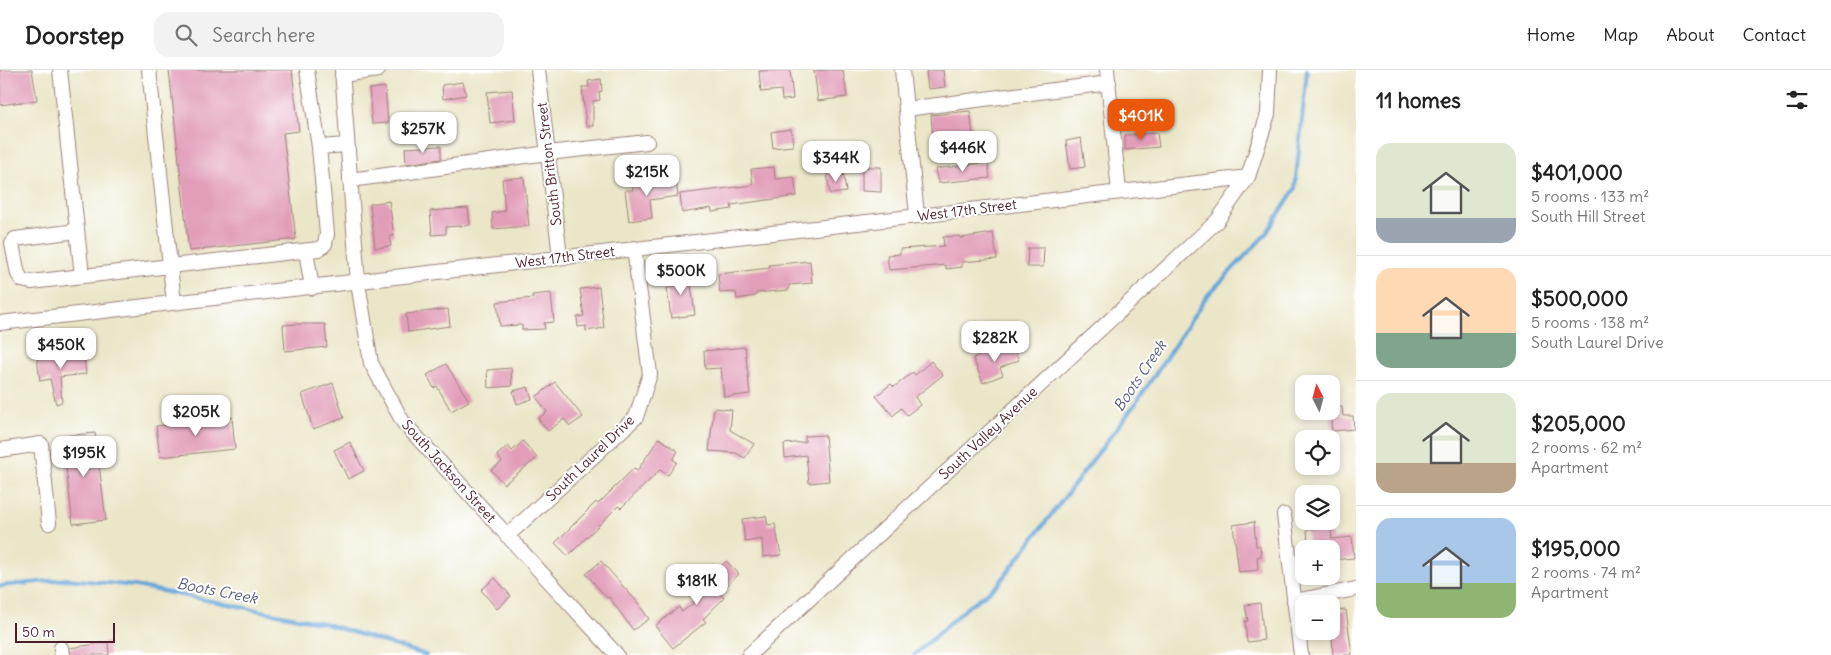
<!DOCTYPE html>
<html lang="en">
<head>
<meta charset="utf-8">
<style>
	body { margin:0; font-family:Delius,sans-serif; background:#f2f2f2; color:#222; height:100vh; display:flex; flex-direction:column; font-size:19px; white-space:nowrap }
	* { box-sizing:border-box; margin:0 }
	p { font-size:16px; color:#767676 }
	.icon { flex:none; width:28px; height:28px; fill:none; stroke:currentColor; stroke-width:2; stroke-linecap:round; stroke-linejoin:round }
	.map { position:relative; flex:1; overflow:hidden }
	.sheet { display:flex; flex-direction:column; background:#fff; width:475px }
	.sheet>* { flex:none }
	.needle { width:32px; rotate:354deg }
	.controls { position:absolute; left:1295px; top:305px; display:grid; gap:10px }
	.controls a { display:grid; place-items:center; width:45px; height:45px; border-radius:10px; background:#fff; box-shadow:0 2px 8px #0003; font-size:25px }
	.scale { position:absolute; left:15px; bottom:12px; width:100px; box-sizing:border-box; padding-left:5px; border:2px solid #4a1f2b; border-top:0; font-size:14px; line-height:18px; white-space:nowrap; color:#4a1f2b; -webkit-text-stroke:4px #fff; paint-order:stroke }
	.price { position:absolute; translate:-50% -42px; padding:0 11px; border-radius:10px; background:#fff; color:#222; font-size:16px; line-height:32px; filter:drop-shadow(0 1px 2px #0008) }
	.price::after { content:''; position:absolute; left:50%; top:30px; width:15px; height:11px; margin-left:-8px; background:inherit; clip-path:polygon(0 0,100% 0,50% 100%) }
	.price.active { background:#ea580c; color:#fff }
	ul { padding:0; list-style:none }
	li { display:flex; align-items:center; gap:15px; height:125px; padding:0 20px }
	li+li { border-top:1px solid #e0e0e0 }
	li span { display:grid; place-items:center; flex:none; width:140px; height:100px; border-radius:15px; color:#555 }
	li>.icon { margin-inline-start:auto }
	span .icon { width:60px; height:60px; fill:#fffc; stroke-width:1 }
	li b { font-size:21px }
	h2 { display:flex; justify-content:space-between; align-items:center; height:60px; padding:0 20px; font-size:21px }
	header { display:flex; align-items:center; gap:30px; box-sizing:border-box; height:70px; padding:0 25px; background:#fff; border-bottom:1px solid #e0e0e0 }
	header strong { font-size:24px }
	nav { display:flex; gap:28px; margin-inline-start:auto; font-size:18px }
	.search { width:350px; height:45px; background:#f2f2f2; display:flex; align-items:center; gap:12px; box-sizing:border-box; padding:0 18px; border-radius:15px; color:#767676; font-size:19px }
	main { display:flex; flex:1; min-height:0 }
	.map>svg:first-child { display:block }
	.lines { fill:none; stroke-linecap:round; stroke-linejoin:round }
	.stream { stroke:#67a6d9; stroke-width:4 }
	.building { fill:#e29eb9 }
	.minor-casing { stroke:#9a827a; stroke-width:16 }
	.minor { stroke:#fff; stroke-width:14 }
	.labels { text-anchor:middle; stroke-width:4; stroke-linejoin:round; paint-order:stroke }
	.street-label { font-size:14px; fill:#4a1f2b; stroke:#fff }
	.water-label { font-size:15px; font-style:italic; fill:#575c79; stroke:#fff }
</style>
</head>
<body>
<header>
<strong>Doorstep</strong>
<div class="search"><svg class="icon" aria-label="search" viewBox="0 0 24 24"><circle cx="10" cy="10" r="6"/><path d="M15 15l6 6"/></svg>Search here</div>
<nav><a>Home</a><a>Map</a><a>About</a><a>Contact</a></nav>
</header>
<main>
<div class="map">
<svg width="1356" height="585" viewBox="0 0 1356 585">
	<rect width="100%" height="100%" fill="#fff"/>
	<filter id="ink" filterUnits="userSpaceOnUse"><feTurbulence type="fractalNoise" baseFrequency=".02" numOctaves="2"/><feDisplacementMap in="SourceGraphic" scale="10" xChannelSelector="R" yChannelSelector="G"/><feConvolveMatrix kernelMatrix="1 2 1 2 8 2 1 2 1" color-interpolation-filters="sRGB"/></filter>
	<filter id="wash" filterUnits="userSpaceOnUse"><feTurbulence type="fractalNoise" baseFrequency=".0096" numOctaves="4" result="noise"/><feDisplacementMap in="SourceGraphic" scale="20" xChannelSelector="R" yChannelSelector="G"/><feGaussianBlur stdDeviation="1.12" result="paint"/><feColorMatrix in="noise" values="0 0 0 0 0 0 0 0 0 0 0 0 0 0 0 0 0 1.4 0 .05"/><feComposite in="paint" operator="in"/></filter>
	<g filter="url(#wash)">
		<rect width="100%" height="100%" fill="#ebe6c8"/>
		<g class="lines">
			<path class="stream" d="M0 516 68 509 135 516 323 553 426 585
				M914 585 969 536 997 516 1136 333 1207 226 1266 164 1295 119 1307 0"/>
		</g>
		<g id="blocks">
			<path class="building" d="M0 0H32L37 30 0 35Z
				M169 0H292L299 61 283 63 296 169 189 181Z
				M790 0 793 29 782 30 781 20 761 22 759 1Z
				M814 0H843L847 27 818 31Z
				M930 0H943L945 17 928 19 926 2Z
				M601 9 602 21 599 22 600 30 593 31V56H586L582 17H589L588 11Z
				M463 12 466 25 443 29 442 15Z
				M385 17 388 53 372 54 369 19Z
				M512 20 515 50 490 53 487 22Z
				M970 41 973 65 933 68 931 45Z
				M791 59 793 76 773 78 771 62Z
				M1157 63 1159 77 1125 80V65Z
				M1081 68 1085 97 1070 99 1066 71Z
				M441 76V89L406 94 405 78Z
				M988 92 990 108 938 113 935 99Z
				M774 97 775 109 794 107 797 126 731 135 732 139 712 142 711 138 682 143 680 124 753 115 751 99Z
				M862 97H881V122L862 121Z
				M843 102 846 122 830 124 827 104Z
				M524 107 529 156 493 159 492 143 505 141 502 109Z
				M647 107 648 115 676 111 678 126 650 130 652 148 629 151 625 120H633L632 110Z
				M389 131 394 166H390L391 176 375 178 370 134Z
				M468 138 470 155 446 157V164L432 165 430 141Z
				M993 163 997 189 962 192V197L946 199V195L889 200 887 185 900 184V179L944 176 943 167 960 166V168Z
				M1028 178H1044L1043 197H1027Z
				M810 191 812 213 789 215V220L756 223V226L737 229 736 222 720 223 718 204 770 198 769 195Z
				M689 200 695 245 671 248 667 218 675 216 673 203Z
				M599 217 604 258 586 261V256L578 257 577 247 584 246 580 219Z
				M551 223 554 252 544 253 545 259 522 260V255L500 256 497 232 533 228 532 225Z
				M448 239 450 256 408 262 406 244Z
				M297 254H325L327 277 285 281 283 255Z
				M1012 274 1019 290 1000 298 1003 305 983 313 973 288 992 280 993 283Z
				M745 277 750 324 724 327 721 298 705 299 704 281Z
				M83 281 86 304 60 307 62 332 56 334 50 309 40 311 37 288Z
				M931 291 943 305 915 327 920 335 907 345 901 338 893 346 876 326 891 314 894 317 913 302 915 305Z
				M446 294 469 331 451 341 437 316 434 318 427 305Z
				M511 298 512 316 488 318 487 300Z
				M555 312 583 347 570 356 564 349 548 361 538 349 547 342 536 327Z
				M333 313 344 348 313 359 302 324Z
				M528 317 532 329 517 334 513 321Z
				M1342 337 1343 346H1353L1354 359 1332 361 1330 341H1331V338Z
				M714 338 732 340 730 360 754 374 745 388 736 383 709 381Z
				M232 347 235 379 160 387 156 356Z
				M95 363 106 450 73 454 62 366Z
				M825 365 829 411 809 413 806 385 785 388 784 374 805 372V366Z
				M659 368 678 381 673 390 677 392 668 405 660 400 621 438 618 436 568 486 555 473 596 432 598 434 634 398 637 401Z
				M523 371 537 388 504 414 491 400 502 392 497 385 508 376 512 381Z
				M350 372 364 401 348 409 334 380Z
				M766 446 768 455 775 454 781 485 763 487 762 469 745 472 742 449Z
				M1254 452 1256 476H1260L1261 486 1257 487 1258 500 1239 502 1233 455Z
				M1331 458 1332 469 1352 467 1354 488 1331 490V479H1316V475L1308 476 1307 459Z
				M601 491 637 532 649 549 633 560 609 527 607 528 586 504Z
				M726 491 739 504 719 523 724 528 703 549 706 552 673 578 655 556 679 537 682 542 701 527 695 521 707 510 701 505 712 496 716 501Z
				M495 508 511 526 497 539 481 520Z
				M1260 533 1264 570 1247 572 1245 551H1248L1245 535Z
				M1346 540 1352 585H1333L1331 541Z
				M108 572 109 585H71L70 578Z"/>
		</g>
	</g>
	<g filter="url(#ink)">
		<use href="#blocks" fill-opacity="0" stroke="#9a827a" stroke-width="1"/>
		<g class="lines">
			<defs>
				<path id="minor" d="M60 0 82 206
					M149 0 174 233
					M307 0 319 77
					M342 0 358 213 371 293 403 352 617 585
					M538 0 560 187
					M902 0 917 145
					M1107 0 1119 122
					M342 5 378 0
					M906 39 1109 13
					M350 110 548 83 647 72
					M77 161 15 169 12 174 18 204 22 210 31 212 319 179 325 174 327 164 319 77 347 75
					M306 181 312 218
					M0 253C416 206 832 156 1248 107
					M0 380 41 374 49 453
					M1284 445 1301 585
					M507 466 636 347 650 304 634 178
					M1294 531 1356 519
					M61 578 62 585
					M749 585 1217 151 1248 107 1268 44 1270 0"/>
			</defs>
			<use href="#minor" class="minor-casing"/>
			<use href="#minor" class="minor"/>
		</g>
	</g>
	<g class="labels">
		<g class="street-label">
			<text transform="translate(549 94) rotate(-97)" y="5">South Britton Street</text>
			<text transform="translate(967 140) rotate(-7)" y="5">West 17th Street</text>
			<text transform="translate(565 187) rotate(-7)" y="5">West 17th Street</text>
			<text transform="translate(988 363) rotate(-43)" y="5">South Valley Avenue</text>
			<text transform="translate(590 388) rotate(-44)" y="5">South Laurel Drive</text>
			<text transform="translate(449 401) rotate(48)" y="5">South Jackson Street</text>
		</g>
		<g class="water-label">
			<text transform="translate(1140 306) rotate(-56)" y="5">Boots Creek</text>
			<text transform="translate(217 521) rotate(11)" y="5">Boots Creek</text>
		</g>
	</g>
</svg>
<div class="controls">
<a><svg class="needle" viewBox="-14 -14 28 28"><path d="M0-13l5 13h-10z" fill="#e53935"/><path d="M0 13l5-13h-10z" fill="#767676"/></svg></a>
<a><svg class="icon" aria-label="locate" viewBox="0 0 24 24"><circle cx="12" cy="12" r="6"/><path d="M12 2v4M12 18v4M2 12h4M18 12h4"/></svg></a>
<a><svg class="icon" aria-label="layers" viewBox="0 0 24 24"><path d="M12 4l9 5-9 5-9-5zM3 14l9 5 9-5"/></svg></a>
<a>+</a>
<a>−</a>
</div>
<div class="scale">50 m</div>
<b class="price active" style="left:1141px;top:71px">$401K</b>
<b class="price" style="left:423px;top:84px">$257K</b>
<b class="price" style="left:963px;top:103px">$446K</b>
<b class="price" style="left:836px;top:113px">$344K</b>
<b class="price" style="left:647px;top:127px">$215K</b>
<b class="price" style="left:681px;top:226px">$500K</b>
<b class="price" style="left:995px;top:293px">$282K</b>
<b class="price" style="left:61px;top:300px">$450K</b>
<b class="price" style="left:196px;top:367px">$205K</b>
<b class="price" style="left:84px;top:408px">$195K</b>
<b class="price" style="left:697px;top:536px">$181K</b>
</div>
<section class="sheet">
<h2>11 homes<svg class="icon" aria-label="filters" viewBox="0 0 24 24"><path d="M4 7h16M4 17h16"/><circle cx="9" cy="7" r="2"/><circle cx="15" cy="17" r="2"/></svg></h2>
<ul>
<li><span style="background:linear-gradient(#dfe7d0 75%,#9aa5b1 0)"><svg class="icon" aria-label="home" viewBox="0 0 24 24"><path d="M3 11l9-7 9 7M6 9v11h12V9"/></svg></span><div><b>$401,000</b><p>5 rooms · 133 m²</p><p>South Hill Street</p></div></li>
<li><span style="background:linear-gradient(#ffd9b3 65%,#7fa58c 0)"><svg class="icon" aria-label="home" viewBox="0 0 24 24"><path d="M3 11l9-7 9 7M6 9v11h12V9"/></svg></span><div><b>$500,000</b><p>5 rooms · 138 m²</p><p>South Laurel Drive</p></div></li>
<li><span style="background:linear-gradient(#dfe7d0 70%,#b9a48a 0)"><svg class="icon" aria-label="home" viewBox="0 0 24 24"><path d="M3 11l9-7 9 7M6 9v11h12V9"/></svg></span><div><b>$205,000</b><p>2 rooms · 62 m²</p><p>Apartment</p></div></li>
<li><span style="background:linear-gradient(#a9c7e8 65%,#8fb573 0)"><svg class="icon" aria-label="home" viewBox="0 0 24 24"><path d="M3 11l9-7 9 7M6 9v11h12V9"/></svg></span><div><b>$195,000</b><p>2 rooms · 74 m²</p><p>Apartment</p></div></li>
</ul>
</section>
</main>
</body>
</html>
